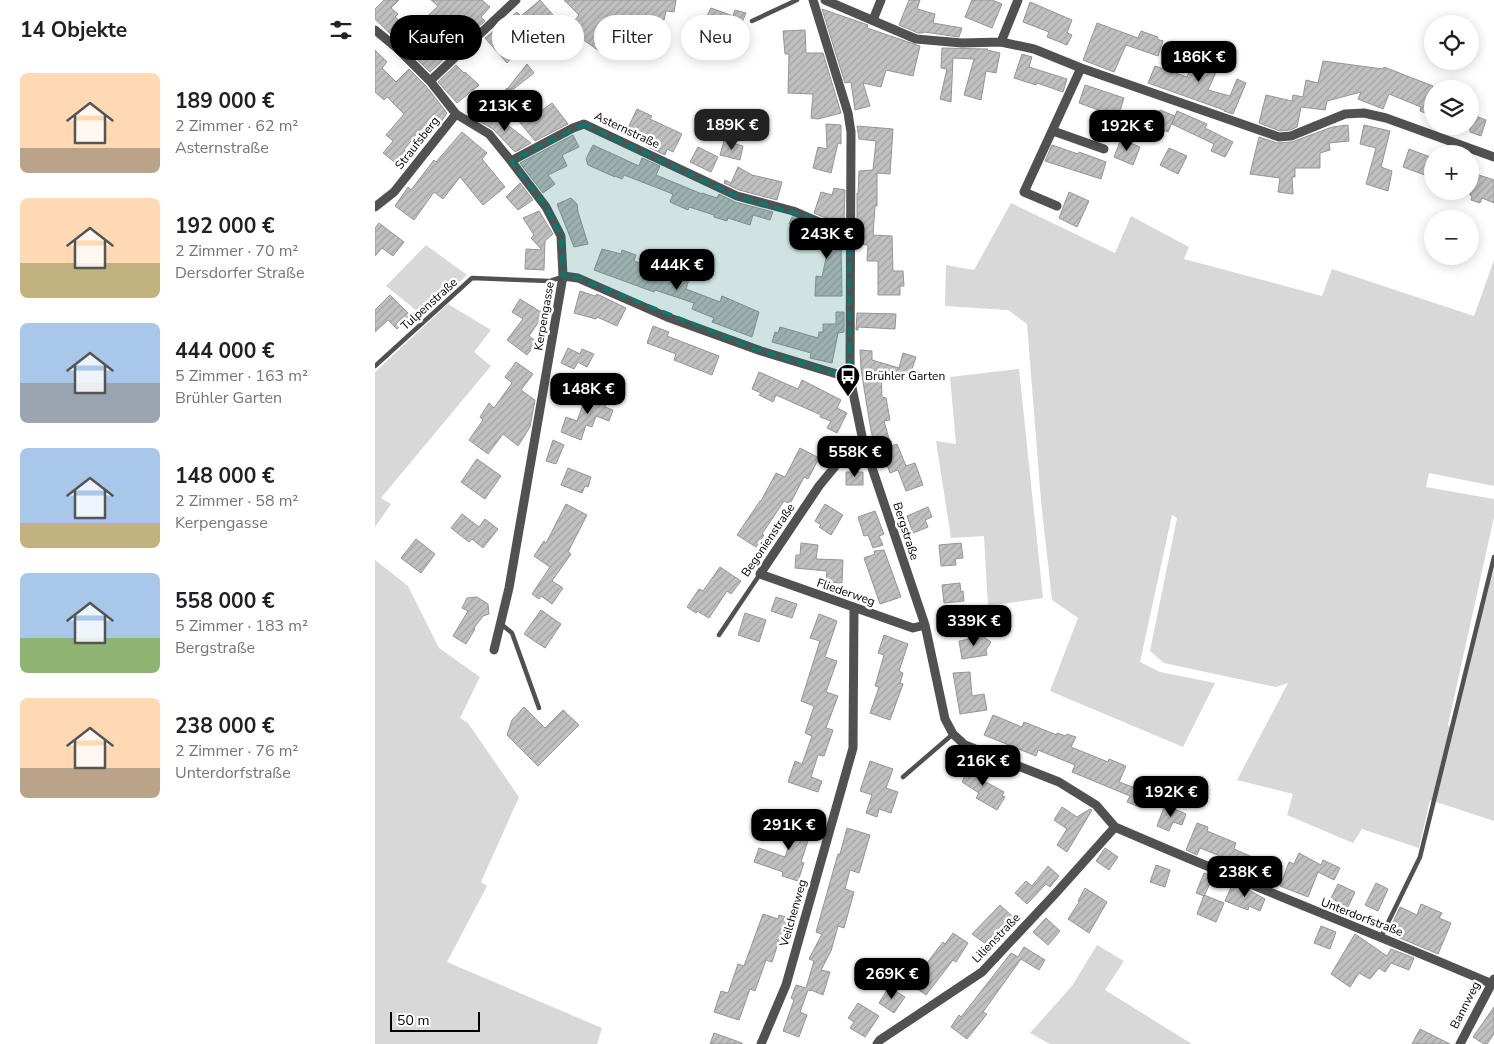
<!DOCTYPE html>
<html lang="de">
<head>
<meta charset="utf-8">
<style>
	body { margin:0; font-family:"Nunito Sans",sans-serif; background:#f2f2f2; color:#202124; height:100vh; display:flex; flex-direction:column; font-size:19px; white-space:nowrap }
	* { box-sizing:border-box; margin:0 }
	p { font-size:16px; color:#757577 }
	.icon { flex:none; width:28px; height:28px; fill:none; stroke:currentColor; stroke-width:2; stroke-linecap:round; stroke-linejoin:round }
	.map { position:relative; flex:1; overflow:hidden }
	.sheet { display:flex; flex-direction:column; background:#fff; width:375px }
	.sheet>* { flex:none }
	.banner { position:absolute; left:15px; top:15px; width:475px; height:45px; display:flex; gap:10px }
	.buttons { position:absolute; left:1049px; top:15px; display:grid; gap:10px }
	.buttons a { display:grid; place-items:center; width:55px; height:55px; border-radius:50%; background:#fff; box-shadow:0 2px 12px #0003; font-size:25px }
	.scale { position:absolute; left:15px; bottom:12px; width:90px; box-sizing:border-box; padding-left:5px; border:2px solid #000; border-top:0; font-size:14px; line-height:18px; white-space:nowrap; color:#000; -webkit-text-stroke:4px #fff; paint-order:stroke }
	.price { position:absolute; translate:-50% -42px; padding:0 11px; border-radius:10px; background:#000; color:#fff; font-size:16px; line-height:32px; filter:drop-shadow(0 1px 2px #0008) }
	.price::after { content:''; position:absolute; left:50%; top:30px; width:15px; height:11px; margin-left:-8px; background:inherit; clip-path:polygon(0 0,100% 0,50% 100%) }
	.price.active { background:#222; color:#fff }
	ul { padding:0; list-style:none }
	li { display:flex; align-items:center; gap:15px; height:125px; padding:0 20px }
	li span { display:grid; place-items:center; flex:none; width:140px; height:100px; border-radius:8px; color:#555 }
	li>.icon { margin-inline-start:auto }
	span .icon { width:60px; height:60px; fill:#fffc; stroke-width:1 }
	li b { font-size:21px }
	h2 { display:flex; justify-content:space-between; align-items:center; height:60px; padding:0 20px; font-size:21px }
	.pill { padding:0 18px; border-radius:22px; background:#fff; box-shadow:0 2px 12px #0003; font-size:18px; line-height:45px }
	.pill.active { background:#000; color:#fff }
	main { display:flex; flex:1; min-height:0 }
	.map>svg:first-child { display:block }
	.green { fill:#d8d8d8 }
	.building { fill:url(#building-hatch); stroke:#959595 }
	.lines { fill:none; stroke-linecap:round; stroke-linejoin:round }
	.service { stroke:#515151; stroke-width:4.5 }
	.minor { stroke:#515151; stroke-width:9 }
	.marked { fill:#0f766e; fill-opacity:0.2; stroke:#0f766e; stroke-width:4; stroke-dasharray:10 6; stroke-linejoin:round }
	.labels { text-anchor:middle; stroke-width:5; stroke-linejoin:round; paint-order:stroke }
	.street-label { font-size:12px; fill:#000; stroke:#fff }
	.poi-label { font-size:12px; fill:#000; stroke:#fff; text-anchor:start }
</style>
</head>
<body>
<main>
<section class="sheet">
<h2>14 Objekte<svg class="icon" aria-label="filters" viewBox="0 0 24 24"><path d="M4 7h16M4 17h16"/><circle cx="9" cy="7" r="2"/><circle cx="15" cy="17" r="2"/></svg></h2>
<ul>
<li><span style="background:linear-gradient(#ffd9b3 75%,#b9a48a 0)"><svg class="icon" aria-label="home" viewBox="0 0 24 24"><path d="M3 11l9-7 9 7M6 9v11h12V9"/></svg></span><div><b>189 000 €</b><p>2 Zimmer · 62 m²</p><p>Asternstraße</p></div></li>
<li><span style="background:linear-gradient(#ffd9b3 65%,#c2b280 0)"><svg class="icon" aria-label="home" viewBox="0 0 24 24"><path d="M3 11l9-7 9 7M6 9v11h12V9"/></svg></span><div><b>192 000 €</b><p>2 Zimmer · 70 m²</p><p>Dersdorfer Straße</p></div></li>
<li><span style="background:linear-gradient(#a9c7e8 60%,#9aa5b1 0)"><svg class="icon" aria-label="home" viewBox="0 0 24 24"><path d="M3 11l9-7 9 7M6 9v11h12V9"/></svg></span><div><b>444 000 €</b><p>5 Zimmer · 163 m²</p><p>Brühler Garten</p></div></li>
<li><span style="background:linear-gradient(#a9c7e8 75%,#c2b280 0)"><svg class="icon" aria-label="home" viewBox="0 0 24 24"><path d="M3 11l9-7 9 7M6 9v11h12V9"/></svg></span><div><b>148 000 €</b><p>2 Zimmer · 58 m²</p><p>Kerpengasse</p></div></li>
<li><span style="background:linear-gradient(#a9c7e8 65%,#8fb573 0)"><svg class="icon" aria-label="home" viewBox="0 0 24 24"><path d="M3 11l9-7 9 7M6 9v11h12V9"/></svg></span><div><b>558 000 €</b><p>5 Zimmer · 183 m²</p><p>Bergstraße</p></div></li>
<li><span style="background:linear-gradient(#ffd9b3 70%,#b9a48a 0)"><svg class="icon" aria-label="home" viewBox="0 0 24 24"><path d="M3 11l9-7 9 7M6 9v11h12V9"/></svg></span><div><b>238 000 €</b><p>2 Zimmer · 76 m²</p><p>Unterdorfstraße</p></div></li>
</ul>
</section>
<div class="map">
<svg width="1119" height="1044" viewBox="0 0 1119 1044">
	<defs>
		<pattern id="building-hatch" width="6" height="6" patternUnits="userSpaceOnUse" patternTransform="scale(1.25)"><rect width="6" height="6" fill="#c0c0c0"/><path d="M-1 1l2-2M0 6l6-6M5 7l2-2" fill="none" stroke="#a3a3a3"/></pattern>
	</defs>
	<rect width="100%" height="100%" fill="#fff"/>
	<path class="green" d="M636 203 740 253 756 216 814 247 809 259 947 296 957 269 1099 316 1119 260V486L1054 473 1051 487 1119 499V517L1073 725 1077 729 1119 569V821L1055 800 1044 848 987 829 978 843 912 815 918 794 862 780 913 683 901 687 789 663 775 651 802 518 797 515 765 662 785 672 840 683 808 747 675 691 703 618 677 600 666 501 652 324 633 310 570 306 571 265 599 270Z
		M51 245 92 275 48 316 11 286Z
		M73 304 116 330 99 352 116 366 6 498 16 504 0 527V372Z
		M644 369 668 598 613 606 609 536 576 538 561 441 581 444 575 377Z
		M0 560 33 586 64 648 105 677 85 718 93 723 144 797 106 882 112 886 72 962 227 1028 222 1044H0Z
		M722 945 749 961 730 990 817 1044H675L655 1033 697 986Z"/>
	<path class="building" d="M9 0H24L16 8 23 14 20 17 37 31 63 6 56 0H107L115 7 106 17 110 21 93 36 85 27 67 46 74 51 71 54 72 56 55 72 0 19V9Z
		M165 0 179 16 175 37 160 20 135 42 142 51 132 63 110 38 142 12 146 16Z
		M189 0H301L299 12 291 11 289 20 269 16 257 47 234 37 224 51 193 29 204 15Z
		M534 0H545L542 9 560 14 558 23 587 28 584 37 549 32 548 33H543L524 25Z
		M597 0H617L627 4 617 28 590 17Z
		M655 2 697 20 692 33 697 35 692 45 672 37 674 32 648 22Z
		M336 8 358 16 360 10 371 13 365 27 368 39 349 43 345 21 332 16Z
		M447 9 493 25 492 28 545 46 538 76 511 70 506 87 488 83 495 106 480 110 476 82 470 83Z
		M722 23 763 38 766 31 783 37 782 39 788 41 783 56 751 45 739 72 708 60Z
		M430 30 431 53H448L466 113 443 119 436 118 438 94 413 93 414 54H410L408 31Z
		M567 48 613 49 612 50 625 53 621 73 611 71 606 100 589 95 599 59 578 58 576 102 565 99 572 69 566 68Z
		M824 49 847 59 833 90 855 96 862 79 871 83 858 114 849 111V110L773 83 780 66 812 77Z
		M0 50 12 62 7 68 21 82 34 69 50 85 72 113 62 128 53 123 42 133 29 150 32 152 22 164 8 153 18 141 11 135 29 114 12 97 9 100 0 92Z
		M647 54 657 57 654 67 692 79 688 92 662 83 661 85 639 78Z
		M948 61 1008 69 1009 67 1058 86V116L1045 111 1046 107 1014 94 1008 109 983 99 986 92 952 101 950 110 926 107 922 127 915 130 905 131 884 123 891 95 917 101 918 95 928 97 931 80 943 83Z
		M152 64 159 73 136 91 133 88Z
		M81 65 89 73 90 72 104 85 82 103 63 82Z
		M710 85 749 98 743 117 704 103Z
		M132 88 156 118 177 103 193 124 160 141 124 97Z
		M262 109 277 116 275 119 307 134 298 152 292 149 290 155 271 146 272 144 250 134Z
		M113 110 156 143 140 152 118 129 104 121Z
		M785 110 800 116 793 132 778 126Z
		M802 111 832 124 830 128 858 142 850 157 836 151 839 144 797 124Z
		M1095 114 1111 120 1106 136 1095 132Z
		M451 124 466 125V144L463 143 456 173 438 168 443 147 452 149Z
		M973 125 974 141 954 143 955 150 945 153V168H920V177H917L918 194 903 192 905 178 875 174 884 137 902 143 917 142 957 127Z
		M989 125 1015 131 1006 167 1017 171 1013 191 991 184 1001 148 985 144Z
		M482 126 518 129 515 174 502 173V206H500L498 235 517 236 518 271H528L529 286H525V295H503V261H492L493 245 482 244V193L483 194 484 171 498 170 501 141 484 139Z
		M87 132 112 153 107 159 130 187 108 205 85 177 68 199 59 192 39 220 20 206 33 187 36 190 59 160 61 162Z
		M198 135 204 147 187 155 192 166 173 175 180 184 168 193 145 163Z
		M746 139 765 147 758 165 739 157Z
		M349 141 368 146 365 160 345 155Z
		M218 145 264 166 267 158 285 166 281 175 327 194V193L342 198 344 194 360 202 398 212 395 220 378 215 375 225 353 218 352 221 339 217V215L314 207 313 210 295 202 298 194 249 175 247 179 240 176V177L213 165 211 159Z
		M677 145 703 154 704 152 731 162 726 179 670 161Z
		M323 147 343 157 336 172 315 162Z
		M794 148 812 156 803 174 785 165Z
		M1034 149 1058 158V178L1028 167Z
		M363 167 377 175 407 182 402 200 364 190 349 183 350 180 356 183Z
		M1095 172 1119 180V203L1107 198 1105 203 1096 200 1097 196 1095 195Z
		M145 183 158 200 143 210 131 197Z
		M459 188 470 190 469 222 448 217 439 213 446 192 457 195Z
		M694 192 714 201 702 227 684 218Z
		M196 198 202 204 203 212 213 244 199 247 182 204Z
		M164 211 178 234 170 241 169 270 150 269 151 249 167 250 156 238 159 235 148 218Z
		M417 217 444 229 469 234V244H466L467 296H440L441 276 447 277 453 249 444 248 445 243 439 241 442 234 414 224Z
		M4 223 29 242 18 256 7 248 0 256V228Z
		M227 249 246 254 247 250 261 255 259 261 298 275V273L314 279 311 289 345 302 347 296 384 312 377 337 337 322 339 318 317 309 319 303 280 290 279 292 219 270Z
		M205 291 220 296 222 294 251 308 242 326 222 317 221 319 199 313Z
		M15 295 35 315 22 329 13 320 0 332V310Z
		M145 299 169 314 154 336 162 342 152 355 132 340 148 319 137 312Z
		M461 312H469V332L463 333 457 363 435 358 436 353 397 342 400 332 403 333 405 327 443 338 444 332H448V324H461Z
		M482 313 521 314 520 329 483 327V330H481Z
		M278 326 294 332 292 336 344 356 337 375 299 360 301 354 272 343Z
		M193 348 205 354 207 349 219 354 212 367 203 362 199 369 186 363Z
		M485 350 497 351V360L524 368 528 353 541 357 534 378 527 375 520 378 506 373 507 397 511 398 515 420 509 421 516 446 522 444 531 466 540 463 548 485 531 491 523 470 515 473 509 457 504 459 496 431 486 369Z
		M141 362 158 374 146 390 160 400 155 427 143 446 128 434 113 454 94 440 108 420 105 417 114 403 119 408 137 383 130 377Z
		M384 372 423 389 427 380 466 400 462 408 472 413 462 433 452 428 456 421 445 417 446 415 401 395 398 402 384 395 386 393 377 389Z
		M213 391 220 394 221 391 234 396 230 407 238 410 234 421 221 416 217 427 211 425 206 440 186 432 191 417 202 421Z
		M178 440 189 445 181 464 171 461Z
		M425 448 444 458 433 479 429 477 415 504 409 501 387 534 389 535 381 547 362 535 385 501H386L401 473 410 477Z
		M102 459 126 476 110 499 86 482Z
		M193 468 216 477 213 487 210 486 207 493 186 485Z
		M471 472H488V485H471Z
		M191 504 212 515 193 552 196 554 177 581 188 588 177 604 166 596 164 599 157 594 175 567 159 556 169 541 171 543Z
		M450 504 468 515 456 535 444 527 446 525 440 521Z
		M553 507 557 517 550 520 553 527 538 533 532 516Z
		M500 511 509 534 504 536 508 545 498 548 493 535 489 536 483 517Z
		M87 514 104 527 110 519 123 529 108 548 97 539 94 542 76 528Z
		M41 539 60 554 46 573 26 558Z
		M426 543 443 545 441 559 468 560 467 583 451 582 452 571 420 568 421 555H425Z
		M586 543 588 558 580 559 581 565 566 566 564 545Z
		M509 550 526 597 505 604 489 558 500 554 499 551Z
		M345 567 366 581 356 594 352 591 334 618 322 611 321 613 312 607 324 589 328 591Z
		M585 583 586 592 588 591 589 601 569 603 567 585Z
		M102 597 113 604 114 614 108 616 99 628 100 629 91 644 78 636 93 611 87 608 92 598Z
		M401 597 422 604 417 618 396 611Z
		M166 610 186 624 170 648 149 634Z
		M370 613 391 620 384 642 363 635Z
		M444 614 462 621 450 657 462 661 451 692 463 696 451 728 458 730 449 756 443 755 436 777 447 781 443 792 413 782 420 761 427 764 437 736 430 733 439 706 426 701 445 641 435 638Z
		M603 633 616 642 611 650 612 655 587 659 584 641 600 638Z
		M509 635 533 644 524 671 528 673 525 683 528 684 515 720 495 713 504 687 500 686 509 655 503 653Z
		M595 672 597 696 609 694 612 710 585 714 578 673Z
		M149 707 170 728 188 710 204 725 163 766 132 735 137 720Z
		M618 715 647 727 649 722 682 735V733L691 736 692 734 701 737 696 747 733 762 734 759 751 766 744 782 766 790 771 780 785 786 779 802 771 799 767 808 752 802 755 796 697 772 700 765 663 750 661 756 609 735Z
		M495 761 518 769 511 788 523 792 516 813 504 809 502 817 491 813 497 795 485 791Z
		M593 764 612 775 609 781 629 792 627 796 630 797 622 810 601 798 604 793 587 782 590 776 587 775Z
		M790 805 811 814 807 825 798 822 794 831 782 826Z
		M687 807 702 817 715 809 717 810 692 852 682 845 692 829 679 820Z
		M413 817 438 825 426 862 429 863 423 881 407 876 408 872 379 862 384 848 410 857 417 836 408 833Z
		M822 823 833 827 832 831 861 843 859 849 884 860 877 878 867 874 870 866 825 848 822 855 811 850Z
		M472 828 495 835 484 873 475 870 470 889 479 892 469 928 463 926 456 951 446 970 455 972 448 995 436 990 435 991 433 990 425 1012 432 1015 424 1037 408 1031 419 1000 416 998 421 985 431 988 439 961 434 959 447 934 441 932 463 854H465Z
		M730 848 743 857 734 870 721 861Z
		M924 853 946 865 948 860 965 868 959 880 943 872 933 897 905 886 914 862 919 864Z
		M781 865 795 870 790 887 775 882Z
		M673 866 684 876 675 887 671 884 652 904 640 893 651 881 657 886Z
		M829 873 838 877 829 896 821 893Z
		M1001 883 1013 889 1003 911 990 905Z
		M963 884 980 892 973 907 956 898Z
		M857 885 872 889 890 899 885 911 874 906 873 910 850 901Z
		M710 888 732 902 714 933 693 919 704 902 703 901Z
		M829 895 849 903 841 922 822 914Z
		M1046 904 1067 913 1064 918 1076 923 1063 954 1013 933 1025 907 1042 915Z
		M625 905 638 917 611 944 597 934Z
		M388 914 403 919 404 915 415 918 410 932 407 931 397 962 391 960 380 991 375 989 364 1020 339 1012 346 991 353 993 363 964 369 966Z
		M671 918 685 931 673 945 658 932Z
		M946 926 961 932 955 949 939 943Z
		M578 933 593 943 581 962 578 960 551 995 534 983 543 970 545 972 568 942 570 944Z
		M980 934 1012 956 1016 949 1039 958 1034 970 1016 963 1010 972 1004 968 995 979 984 973 975 987 956 974Z
		M649 947 670 960 664 970 646 959 608 1012 612 1014 592 1039 576 1027 584 1015 586 1017 636 953 643 957Z
		M514 987 530 997 519 1013 504 1003Z
		M483 1003 504 1016 490 1037 475 1028 479 1022 473 1018Z
		M1119 1007V1034L1112 1044H1109L1098 1037Z
		M1045 1029 1075 1044H1037Z
		M339 1033 367 1043V1044H335Z"/>
	<g class="lines">
		<path class="service" d="M377 21 422 0
			M0 366 97 278 175 281 187 277
			M126 624 137 633 164 708
			M344 635 385 574
			M528 777 578 734
			M1006 937 1045 857 1119 557"/>
		<path class="minor" d="M438 0 473 113 476 132 475 378 488 441 550 625 570 719 578 734 590 745 684 782 721 805 740 827C864 881 991 930 1115 983
			M450 0 541 39 587 43 626 42 659 49 706 68 904 137 916 136 970 114 989 113 1011 118 1119 157
			M498 20 506 0
			M0 30 23 49 55 81 81 114 114 134 136 161 171 207 186 236 188 276 134 588 119 650
			M626 42 643 0
			M55 81 141 0
			M678 131 729 149
			M136 161 198 128 209 124 362 196 418 211 446 223 474 229
			M682 206 649 192 706 68
			M0 207 19 192 81 114
			M188 276 203 278 292 317 386 351 475 378
			M488 441 467 458 444 486 385 574 538 628 550 625
			M386 1044 411 985 478 748 479 608
			M502 1044 505 1040 607 972 680 894 740 827
			M1085 1044 1119 979"/>
	</g>
	<path class="marked" d="M209 124 362 196 474 229 475 378 386 351 203 278 188 276 186 236 171 207 136 161Z"/>
	<defs>
		<symbol id="bus-pin" viewBox="-11 -11 22 30"><path d="M0 17L-7.5 6A9.5 9.5 0 1 1 7.5 6Z" fill="#000" stroke="#fff"/><path d="M-5-6H5V4H4V6H2V4H-2V6H-4V4H-5ZM-3.5-4V0h7V-4ZM-3.5 1.2v1.5H-2V1.2ZM2 1.2v1.5H3.5V1.2Z" fill="#fff"/></symbol>
	</defs>
	<g fill-rule="evenodd">
		<use href="#bus-pin" x="459" y="362" width="28" height="38"/>
	</g>
	<g class="labels">
		<g class="street-label">
			<text transform="translate(252 130) rotate(25)" y="4">Asternstraße</text>
			<text transform="translate(42 143) rotate(-52)" y="4">Straufsberg</text>
			<text transform="translate(54 304) rotate(-42)" y="4">Tulpenstraße</text>
			<text transform="translate(169 316) rotate(-80)" y="4">Kerpengasse</text>
			<text transform="translate(531 531) rotate(72)" y="4">Bergstraße</text>
			<text transform="translate(393 540) rotate(-56)" y="4">Begonienstraße</text>
			<text transform="translate(471 592) rotate(19)" y="4">Fliederweg</text>
			<text transform="translate(418 913) rotate(-74)" y="4">Veilchenweg</text>
			<text transform="translate(987 917) rotate(21)" y="4">Unterdorfstraße</text>
			<text transform="translate(621 938) rotate(-46)" y="4">Lilienstraße</text>
			<text transform="translate(1090 1005) rotate(-63)" y="4">Bannweg</text>
		</g>
		<g class="poi-label">
			<text x="490" y="380">Brühler Garten</text>
		</g>
	</g>
</svg>
<div class="buttons">
<a><svg class="icon" aria-label="locate" viewBox="0 0 24 24"><circle cx="12" cy="12" r="6"/><path d="M12 2v4M12 18v4M2 12h4M18 12h4"/></svg></a>
<a><svg class="icon" aria-label="layers" viewBox="0 0 24 24"><path d="M12 4l9 5-9 5-9-5zM3 14l9 5 9-5"/></svg></a>
<a>+</a>
<a>−</a>
</div>
<div class="scale">50 m</div>
<b class="price" style="left:824px;top:83px">186K €</b>
<b class="price" style="left:130px;top:132px">213K €</b>
<b class="price active" style="left:357px;top:151px">189K €</b>
<b class="price" style="left:752px;top:152px">192K €</b>
<b class="price" style="left:452px;top:260px">243K €</b>
<b class="price" style="left:302px;top:291px">444K €</b>
<b class="price" style="left:213px;top:415px">148K €</b>
<b class="price" style="left:480px;top:478px">558K €</b>
<b class="price" style="left:599px;top:647px">339K €</b>
<b class="price" style="left:608px;top:787px">216K €</b>
<b class="price" style="left:796px;top:818px">192K €</b>
<b class="price" style="left:414px;top:851px">291K €</b>
<b class="price" style="left:870px;top:898px">238K €</b>
<b class="price" style="left:517px;top:1000px">269K €</b>
<div class="banner">
<a class="pill active">Kaufen</a>
<a class="pill">Mieten</a>
<a class="pill">Filter</a>
<a class="pill">Neu</a>
</div>
</div>
</main>
</body>
</html>
